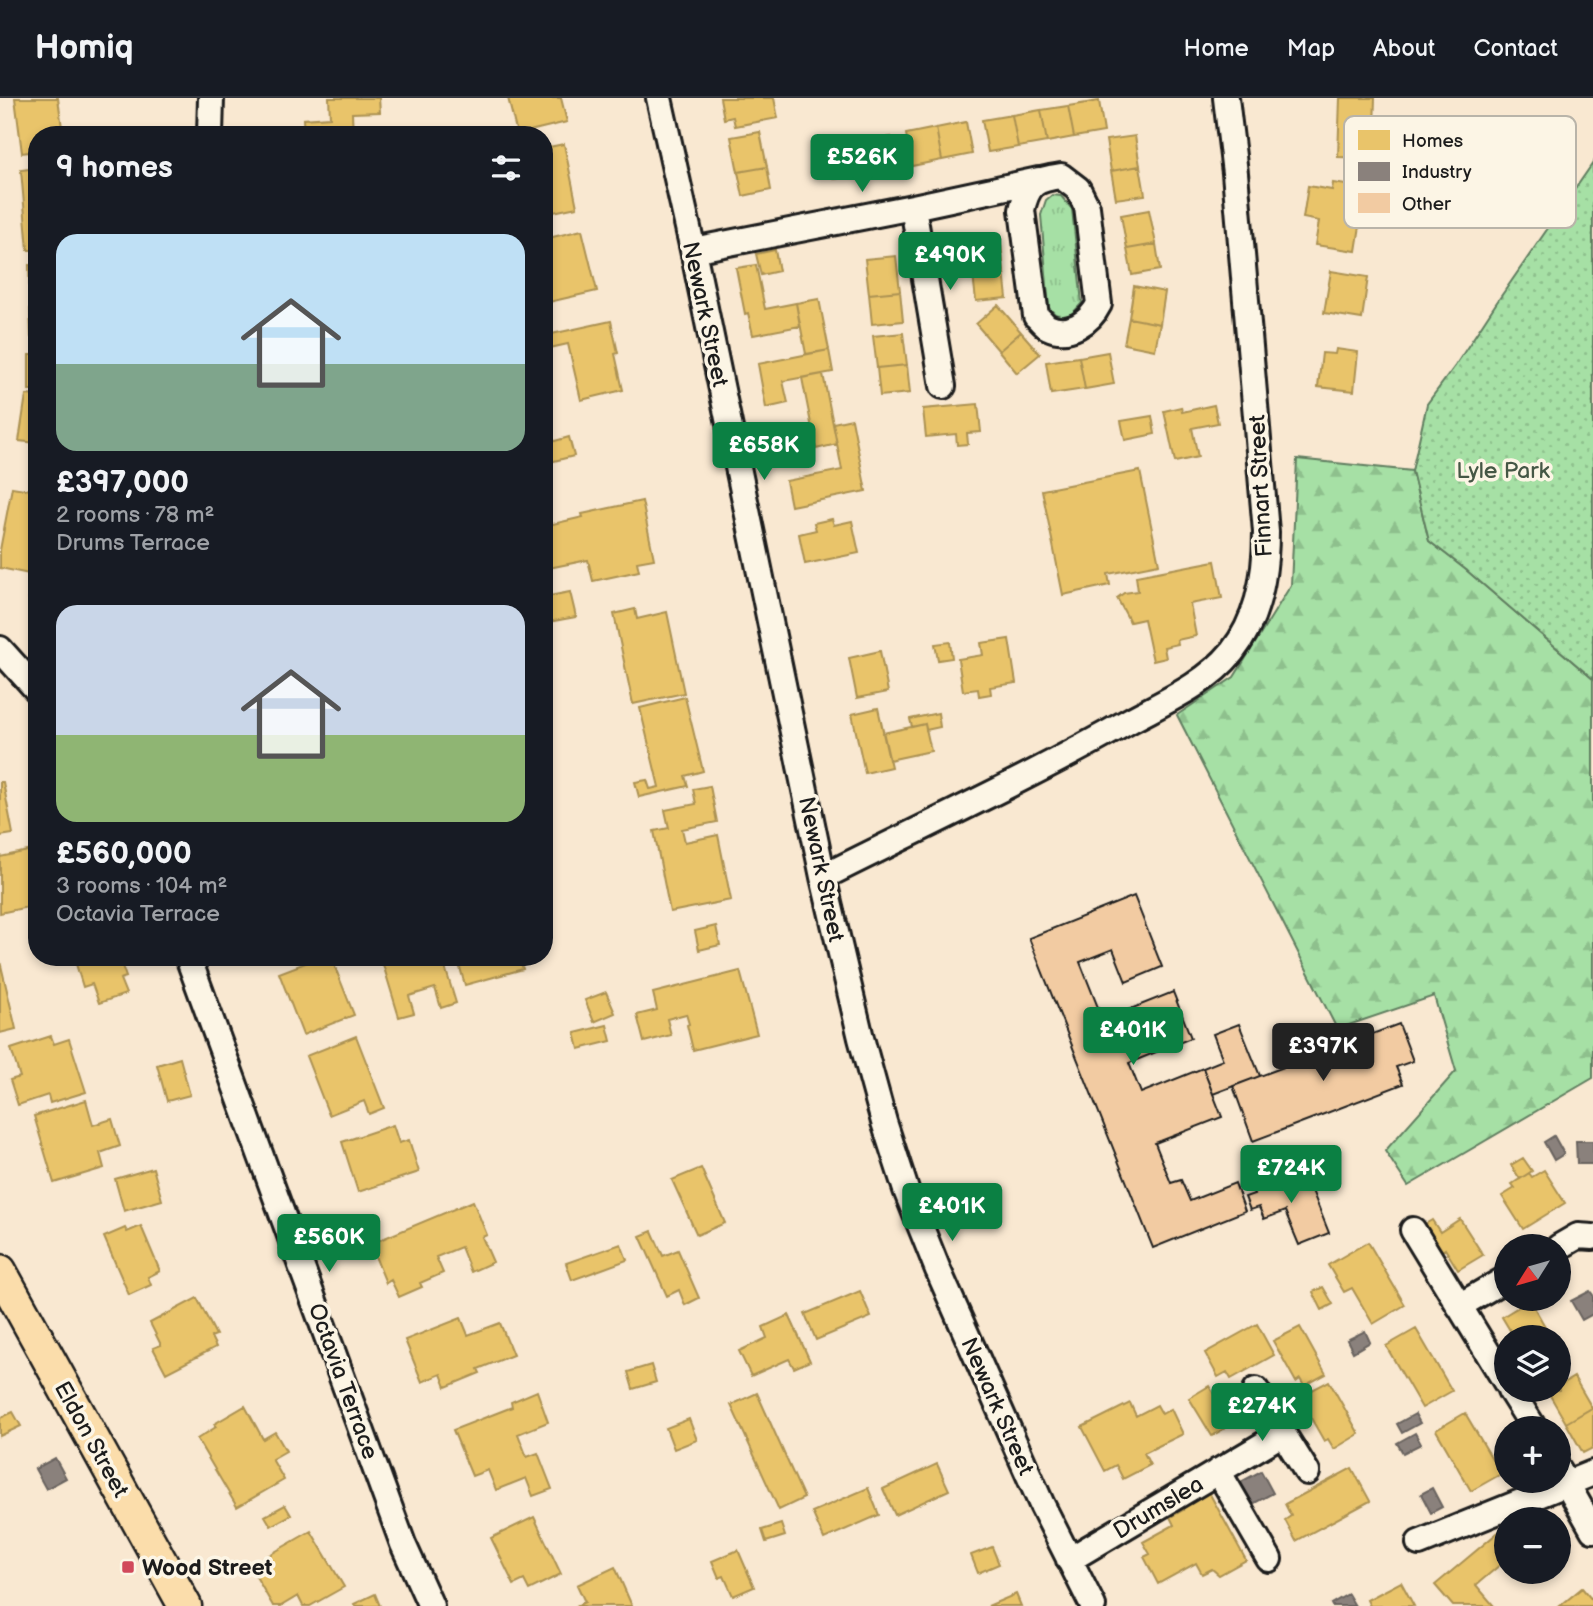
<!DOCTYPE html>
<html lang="en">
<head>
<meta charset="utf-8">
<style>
	body { margin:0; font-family:"Balsamiq Sans",sans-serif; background:#20242c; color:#f1f3f6; height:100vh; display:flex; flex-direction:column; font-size:26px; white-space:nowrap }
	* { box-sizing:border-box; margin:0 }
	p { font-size:23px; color:#9ea1a6 }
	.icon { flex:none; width:38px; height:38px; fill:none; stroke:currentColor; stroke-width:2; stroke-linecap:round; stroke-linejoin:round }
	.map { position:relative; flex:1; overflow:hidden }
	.drawer { position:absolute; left:28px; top:28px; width:525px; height:840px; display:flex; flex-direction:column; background:#171b24; border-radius:28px; box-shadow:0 4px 10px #0003 }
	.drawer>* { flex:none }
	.needle { width:46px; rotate:233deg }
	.tools { position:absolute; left:1494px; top:1136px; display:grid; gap:14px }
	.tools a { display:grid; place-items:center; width:77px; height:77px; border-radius:50%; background:#171b24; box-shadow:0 4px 10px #0003; font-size:35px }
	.price { position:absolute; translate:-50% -60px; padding:0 16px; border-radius:7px; background:#0b8043; color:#fff; font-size:23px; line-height:46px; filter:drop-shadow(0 2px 4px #0008) }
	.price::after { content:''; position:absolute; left:50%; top:42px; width:21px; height:16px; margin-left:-10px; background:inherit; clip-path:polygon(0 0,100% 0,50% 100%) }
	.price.active { background:#222; color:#fff }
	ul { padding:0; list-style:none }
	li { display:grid; align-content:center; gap:14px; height:371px; padding:0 28px }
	li span { display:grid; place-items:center; height:217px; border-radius:21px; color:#555 }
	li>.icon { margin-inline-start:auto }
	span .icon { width:126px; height:126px; fill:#fffc; stroke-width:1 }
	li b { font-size:30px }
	h2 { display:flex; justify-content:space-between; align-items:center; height:84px; padding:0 28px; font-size:30px }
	header { display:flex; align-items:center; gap:42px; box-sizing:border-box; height:98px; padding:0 35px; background:#171b24; border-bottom:2px solid #363941 }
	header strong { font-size:33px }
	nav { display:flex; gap:38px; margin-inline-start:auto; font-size:24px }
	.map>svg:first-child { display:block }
	.grass { fill:url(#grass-tufts); stroke:#617e60; stroke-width:2 }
	.forest { fill:url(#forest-firs); stroke:#617e60; stroke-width:2 }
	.park { fill:url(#park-dots); stroke:#617e60; stroke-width:2 }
	.homes { fill:#e9c46a; stroke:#ac9253; stroke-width:2 }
	.industry { fill:#8a817c; stroke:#69635f; stroke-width:2 }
	.building { fill:#f2cba2; stroke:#1c1c1c; stroke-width:2 }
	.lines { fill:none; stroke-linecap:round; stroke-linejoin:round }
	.minor-casing { stroke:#1c1c1c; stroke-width:30 }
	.major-casing { stroke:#1c1c1c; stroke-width:37 }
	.minor { stroke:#fcf5e5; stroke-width:24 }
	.major { stroke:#fbddab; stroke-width:32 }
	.poi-dot { fill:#d1495b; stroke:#fcf5e5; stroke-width:2.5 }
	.labels { text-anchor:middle; stroke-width:7; stroke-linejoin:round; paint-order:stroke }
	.street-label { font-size:23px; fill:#1c1c1c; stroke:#fcf5e5 }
	.park-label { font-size:23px; fill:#455745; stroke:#fcf5e5 }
	.poi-label { font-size:23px; font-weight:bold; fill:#1c1c1c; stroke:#fcf5e5; text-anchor:start }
	.key { fill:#fcf5e5; stroke:#b9b4a9; stroke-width:2 }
	.key-label { font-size:19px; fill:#1c1c1c }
</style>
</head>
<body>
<header>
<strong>Homiq</strong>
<nav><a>Home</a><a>Map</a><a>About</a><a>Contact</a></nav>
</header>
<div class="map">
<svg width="1593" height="1508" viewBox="0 0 1593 1508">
	<defs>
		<pattern id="grass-tufts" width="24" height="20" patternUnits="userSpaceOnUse" patternTransform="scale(1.75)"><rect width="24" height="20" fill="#a6e0a5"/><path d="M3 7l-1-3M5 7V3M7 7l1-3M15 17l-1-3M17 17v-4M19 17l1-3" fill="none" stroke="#8ec08d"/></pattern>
		<pattern id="forest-firs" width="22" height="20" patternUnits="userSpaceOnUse" patternTransform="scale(1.75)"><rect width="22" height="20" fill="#a6e0a5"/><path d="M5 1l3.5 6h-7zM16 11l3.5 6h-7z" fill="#8ec08d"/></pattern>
		<pattern id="park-dots" width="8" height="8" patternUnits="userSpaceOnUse" patternTransform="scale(1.75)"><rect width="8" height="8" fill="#a6e0a5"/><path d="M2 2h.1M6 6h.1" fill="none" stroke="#8ec08d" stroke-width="1.8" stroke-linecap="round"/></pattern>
	</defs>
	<rect width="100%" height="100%" fill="#f9e8d1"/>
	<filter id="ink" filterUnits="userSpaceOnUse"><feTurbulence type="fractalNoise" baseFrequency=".0143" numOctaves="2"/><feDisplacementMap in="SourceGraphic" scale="14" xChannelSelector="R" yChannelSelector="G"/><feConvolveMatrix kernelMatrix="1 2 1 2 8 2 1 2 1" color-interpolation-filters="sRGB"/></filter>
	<g filter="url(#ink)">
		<path class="grass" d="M1052 97 1061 98 1072 111 1082 205 1072 216 1063 219 1055 216 1049 210 1041 117 1046 102Z"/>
		<path class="forest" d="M1297 361 1412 373 1429 443 1465 471 1593 581V980L1408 1088 1385 1053 1456 973 1434 898 1337 931 1177 617 1234 579 1291 487Z"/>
		<path class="park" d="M1593 65V581L1465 471 1429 443 1412 373 1427 306 1455 268 1497 204Z"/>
		<path class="homes" d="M15 0H58L63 37H37V53L22 55Z
			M329 0H379L380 14 352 15 353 37H304L303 21 330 19Z
			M508 0H561L567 24 517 36Z
			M720 0H774L778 20 735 28 733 19 724 21Z
			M1340 0H1375L1373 60 1338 59Z
			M1099 3 1104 34 1074 39 1068 8Z
			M1068 8 1074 39 1047 44 1041 12Z
			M1041 12 1047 44 1018 49 1012 17Z
			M1012 17 1018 49 988 54 982 22Z
			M966 24 972 56 942 62 936 30Z
			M381 29 403 30 402 37H381Z
			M936 30 942 62 912 68 906 36Z
			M760 34 767 69 738 74 731 39Z
			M1135 38 1140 68 1111 73 1106 42Z
			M891 39 897 70 865 75 860 45Z
			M860 45 865 75 834 81 828 50Z
			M564 46 577 109 544 116V50Z
			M1140 68 1145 97 1116 101 1111 73Z
			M767 69 771 92 743 98 738 74Z
			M37 70V152H28L21 72Z
			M1333 85 1366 90 1356 153 1315 147 1319 123 1303 120 1308 88 1332 92Z
			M1149 112 1156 146 1127 151 1121 117Z
			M582 132 597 193 549 204 544 183V141Z
			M1000 137 1004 173 973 176 969 140Z
			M1156 146 1160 172 1132 177 1127 151Z
			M775 152 779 173 761 177 756 156Z
			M896 158 900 193 869 196 865 161Z
			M29 167H37V239H31Z
			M756 167 765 211 796 205 800 228 753 237 748 215 745 216 736 170Z
			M1004 173 1007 200 976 203 973 176Z
			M1331 173 1368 179 1362 221 1324 215Z
			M1134 188 1165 194 1160 226 1129 220Z
			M900 193 903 223 872 226 869 196Z
			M819 201 829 252 806 256 796 205Z
			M998 207 1021 234 999 253 976 226Z
			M1129 220 1160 226 1155 252 1124 246Z
			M611 223 618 255 615 256 623 292 581 302 568 246 550 250 547 237Z
			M1021 234 1040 256 1017 275 999 253Z
			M903 235 907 267 877 270 873 238Z
			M1336 251 1358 254 1354 293 1318 289 1322 255 1335 256Z
			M829 252 833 274 783 283 788 305 766 310 758 266Z
			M1108 254 1114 286 1085 291 1079 259Z
			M29 257H37V292H29Z
			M1079 259 1085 291 1051 296 1046 264Z
			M907 267 910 295 880 298 877 270Z
			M823 276 837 346 816 351 802 280Z
			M26 297 37 298V345L19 343Z
			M978 306 981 334 967 335 968 346 957 347 956 336 926 339 923 311Z
			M1214 307 1218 325 1192 330 1198 359 1175 364 1164 313 1181 309 1182 314Z
			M1152 318 1155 336 1125 342 1121 323Z
			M852 321 866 393 791 408 786 383 842 372 833 325Z
			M569 339 574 358 546 365 544 357V346Z
			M1140 373 1159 466 1108 476 1110 487 1063 497 1042 392Z
			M12 389 37 393V498L29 500 34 477 0 470V452Z
			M642 403 654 461 637 464 639 473 593 483 588 462 544 471V428L583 419 582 416Z
			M832 421 834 427 852 423 859 455 805 466 799 436 816 432 814 425Z
			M1215 463 1222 500 1190 506 1196 538 1177 542 1178 546 1164 549 1166 560 1153 563 1144 521 1130 524 1117 500 1124 495 1138 493 1136 478Z
			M570 494 576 519 548 524 544 499Z
			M635 511 637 521 667 514 684 595 633 606 614 516Z
			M1009 541 1016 585 990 589 991 596 979 598 978 591 963 593 958 561 983 557 981 545Z
			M950 544 952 560 938 562 935 546Z
			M880 553 888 594 857 600 849 560Z
			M685 599 703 673 685 678 688 688 639 699 635 684 647 682 650 691 659 689 640 610Z
			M878 610 891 669 865 675 852 616Z
			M938 615 940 629 926 632 925 626 912 629 910 621Z
			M925 626 931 653 889 662 883 635Z
			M0 684H3L13 736 0 738Z
			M710 688 717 724 682 731 685 744 718 737 731 802 670 814 654 733 669 730 665 712 696 706 693 691Z
			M37 751V807L0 815V759Z
			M716 828 720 847 699 852 695 833Z
			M86 859H119L126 879 120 881 126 896 99 905 92 886 83 889 76 866 87 862Z
			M321 859H331L354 917 303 937 279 875Z
			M393 859H442L456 905 441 910 435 890 409 898 414 915 399 919 382 863Z
			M457 859H519L523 871 465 887Z
			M0 863 16 931 0 935Z
			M740 873 757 936 693 952 687 927 689 926 686 916 667 921 671 937 644 944 637 917 657 912 653 895Z
			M606 894 615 915 594 924 585 902Z
			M607 927 611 943 579 951 575 935Z
			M51 938 54 946 69 941 86 994 50 1005 48 997 18 1007 10 982 20 979 11 951Z
			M356 938 384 1010 369 1016 364 1003 329 1017 306 958Z
			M180 960 190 997 167 1003 157 967Z
			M86 1002 93 1027 112 1021 120 1048 100 1055 104 1070 54 1085 34 1018Z
			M393 1027 399 1045 409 1042 419 1074 358 1094 342 1044Z
			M1523 1060 1532 1073 1520 1081 1511 1067Z
			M153 1070 162 1102 124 1113 115 1081Z
			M701 1070 725 1125 697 1137 672 1082Z
			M1544 1072 1565 1105 1523 1131 1502 1098 1515 1090 1512 1086 1529 1075 1532 1079Z
			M473 1103 487 1137 482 1139 493 1164 471 1174 461 1149 436 1159 443 1175 420 1185 422 1189 399 1199 391 1182 386 1185 370 1146Z
			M1460 1121 1483 1157 1458 1172 1445 1151 1437 1156 1420 1129 1432 1122 1440 1134Z
			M141 1128 160 1173 148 1179 151 1187 129 1197 104 1139 125 1130 127 1134Z
			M652 1133 663 1158 678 1152 699 1200 685 1207 679 1192 667 1198 640 1138Z
			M1368 1144 1405 1207 1373 1226 1352 1190 1344 1194 1328 1167Z
			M621 1146 627 1162 572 1182 566 1165Z
			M1323 1189 1333 1206 1322 1212 1313 1194Z
			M860 1193 871 1219 816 1242 805 1216Z
			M197 1200 216 1237 211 1239 216 1249 166 1275 153 1250 161 1247 150 1225Z
			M1530 1202 1551 1239H1514L1502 1219Z
			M789 1217 810 1263 794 1270 789 1261 751 1278 739 1253 767 1240 763 1229Z
			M461 1220 468 1237 500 1225 513 1257 478 1271 480 1275 446 1289 441 1276 422 1284 405 1242Z
			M1257 1226 1274 1257 1231 1281 1227 1274 1218 1279 1205 1255Z
			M1300 1229 1326 1276 1304 1288 1300 1281 1296 1284 1273 1243Z
			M1416 1231 1452 1293 1422 1310 1386 1248Z
			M651 1267 656 1284 633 1291 628 1274Z
			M1574 1279 1592 1310 1566 1325 1548 1294 1552 1292H1559V1288Z
			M1329 1283 1359 1336 1334 1351 1328 1341 1324 1343 1299 1299Z
			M1209 1288 1232 1326 1212 1338 1189 1300Z
			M537 1293 548 1324 518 1336 527 1359 538 1355 552 1391 533 1398 526 1380 496 1392 488 1372 472 1378 453 1332 512 1309 511 1304Z
			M757 1295 804 1400 779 1412 731 1307Z
			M1130 1305 1136 1318 1157 1307 1162 1316 1171 1311 1183 1336 1144 1355 1150 1367 1123 1381 1116 1367 1105 1373 1082 1329Z
			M245 1308 263 1341 275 1334 286 1353 272 1361 284 1382 237 1409 197 1341 216 1329 214 1326Z
			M1592 1310 1593 1312V1350L1583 1355 1566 1325Z
			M13 1314 21 1328 0 1338V1320Z
			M1465 1315 1501 1376 1471 1393 1436 1332Z
			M689 1321 697 1342 674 1351 666 1330Z
			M937 1366 949 1392 895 1417 883 1391Z
			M1352 1370 1370 1403 1296 1443 1285 1422 1291 1418 1285 1406Z
			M1206 1389 1246 1462 1219 1477 1212 1471 1202 1476 1196 1465 1158 1486 1144 1459 1150 1456 1143 1444 1174 1427 1170 1419 1183 1412 1179 1404Z
			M868 1390 879 1417 824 1441 812 1414Z
			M285 1407 291 1417 271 1428 265 1418Z
			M534 1419 561 1476 529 1492 524 1482 514 1487 491 1440Z
			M781 1426 785 1438 766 1444 762 1432Z
			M1507 1427V1461L1476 1487 1494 1508H1453L1435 1487Z
			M311 1433 344 1489 310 1508H303L298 1498 281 1508H273L250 1468Z
			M992 1449 999 1466 978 1475 971 1457Z
			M738 1452 754 1489 733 1498 724 1478 719 1480 712 1463Z
			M615 1469 632 1508H576L585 1504 577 1487Z
			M1401 1484 1414 1508H1370L1367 1502Z
			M1582 1490 1593 1503V1508H1560Z
			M375 1496 380 1508H355L354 1506Z
			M1016 1496 1021 1508H988Z"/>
		<path class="industry" d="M1554 1038 1564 1056 1554 1062 1544 1044Z
			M1576 1043H1593V1066H1577Z
			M1590 1193 1593 1197V1216L1582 1222 1571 1203Z
			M1365 1233 1370 1244 1353 1254 1347 1242Z
			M1415 1316 1420 1325 1402 1335 1397 1326Z
			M1415 1335 1421 1346 1403 1355 1397 1345Z
			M55 1360 66 1380 46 1391 35 1371Z
			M1261 1373 1273 1395 1251 1407 1239 1385Z
			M1432 1390 1442 1409 1431 1415 1421 1396Z
			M1348 1496 1355 1508H1332L1331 1506Z"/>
		<path class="building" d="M1134 798 1162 869 1126 884 1113 851 1080 864 1103 922 1173 894 1191 940 1129 965 1141 995 1203 970 1222 1019 1155 1045 1171 1085 1181 1082 1190 1103 1235 1085 1245 1113 1153 1150 1029 840Z
			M1239 926 1260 978 1213 996 1203 970 1223 962 1213 936Z
			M1399 926 1413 963 1396 969 1403 986 1253 1043 1233 988Z
			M1303 1070 1329 1135 1299 1147 1285 1113 1264 1121 1259 1109 1250 1112 1245 1099 1254 1096 1252 1091Z"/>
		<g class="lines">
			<defs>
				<path id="minor" d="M659 0 693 152 823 779 861 940 884 1024 906 1092 938 1172 1042 1407 1093 1508
					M210 37 211 0
					M1061 78 1078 91 1087 109 1099 206C1090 224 1069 239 1048 229 1044 227 1040 221 1036 218L1022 112C1028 85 1035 82 1061 78Z
					M913 109 943 288
					M693 152 913 109 1039 82
					M0 551 37 592
					M823 779C926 727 1031 679 1131 622 1166 603 1206 586 1232 554 1259 520 1266 477 1266 434L1235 75 1226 0
					M188 859 403 1446 431 1508
					M1413 1132 1507 1286
					M1559 1149 1578 1138 1593 1139
					M1459 1208 1507 1180
					M1256 1292 1307 1374
					M1510 1292 1534 1330
					M1559 1372 1593 1432
					M1218 1373 1269 1461
					M1419 1445 1593 1375
					M1069 1462 1283 1335"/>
				<path id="major" d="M0 1173 185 1508"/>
			</defs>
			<use href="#minor" class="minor-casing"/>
			<use href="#major" class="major-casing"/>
			<use href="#minor" class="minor"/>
			<use href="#major" class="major"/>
		</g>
	</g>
	<rect class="poi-dot" x="121" y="1462" width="14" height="14" rx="3.5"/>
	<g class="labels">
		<g class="street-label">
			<text transform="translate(706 216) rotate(78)" y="8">Newark Street</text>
			<text transform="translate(1260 388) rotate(-93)" y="8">Finnart Street</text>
			<text transform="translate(822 771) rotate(78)" y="8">Newark Street</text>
			<text transform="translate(344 1283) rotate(70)" y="8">Octavia Terrace</text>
			<text transform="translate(998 1308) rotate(66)" y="8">Newark Street</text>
			<text transform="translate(92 1341) rotate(61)" y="8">Eldon Street</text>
			<text transform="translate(1158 1409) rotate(-31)" y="8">Drumslea</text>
		</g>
		<g class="park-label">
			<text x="1503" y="380">Lyle Park</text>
		</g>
		<g class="poi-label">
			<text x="142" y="1477">Wood Street</text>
		</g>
	</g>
	<rect x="1344" y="18" width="232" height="112" rx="10" class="key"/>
	<rect x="1358" y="32" width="32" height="20" fill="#e9c46a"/>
	<rect x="1358" y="64" width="32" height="19" fill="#8a817c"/>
	<rect x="1358" y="95" width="32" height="20" fill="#f2cba2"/>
	<g class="key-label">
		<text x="1402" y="49">Homes</text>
		<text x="1402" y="80">Industry</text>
		<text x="1402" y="112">Other</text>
	</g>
</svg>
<div class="tools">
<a><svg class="needle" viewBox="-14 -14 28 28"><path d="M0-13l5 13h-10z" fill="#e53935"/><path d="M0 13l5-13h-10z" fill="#9ea1a6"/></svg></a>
<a><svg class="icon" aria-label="layers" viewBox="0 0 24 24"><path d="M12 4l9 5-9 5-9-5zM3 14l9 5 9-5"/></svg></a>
<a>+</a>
<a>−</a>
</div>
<b class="price" style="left:862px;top:96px">£526K</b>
<b class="price" style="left:950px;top:194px">£490K</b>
<b class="price" style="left:764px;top:384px">£658K</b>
<b class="price" style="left:1133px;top:969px">£401K</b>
<b class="price active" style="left:1323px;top:985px">£397K</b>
<b class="price" style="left:1291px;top:1107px">£724K</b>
<b class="price" style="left:952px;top:1145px">£401K</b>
<b class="price" style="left:329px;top:1176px">£560K</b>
<b class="price" style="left:1262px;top:1345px">£274K</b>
<section class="drawer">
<h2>9 homes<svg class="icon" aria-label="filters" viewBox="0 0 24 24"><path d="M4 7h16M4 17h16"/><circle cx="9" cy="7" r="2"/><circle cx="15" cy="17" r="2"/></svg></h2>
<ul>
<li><span style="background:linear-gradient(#bfe0f5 60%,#7fa58c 0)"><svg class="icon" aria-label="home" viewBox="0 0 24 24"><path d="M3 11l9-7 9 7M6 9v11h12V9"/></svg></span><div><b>£397,000</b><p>2 rooms · 78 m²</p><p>Drums Terrace</p></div></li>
<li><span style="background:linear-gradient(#c9d6e8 60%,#8fb573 0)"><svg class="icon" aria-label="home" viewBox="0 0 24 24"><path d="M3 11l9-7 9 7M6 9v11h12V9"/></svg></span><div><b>£560,000</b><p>3 rooms · 104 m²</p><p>Octavia Terrace</p></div></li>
</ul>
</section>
</div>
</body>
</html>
